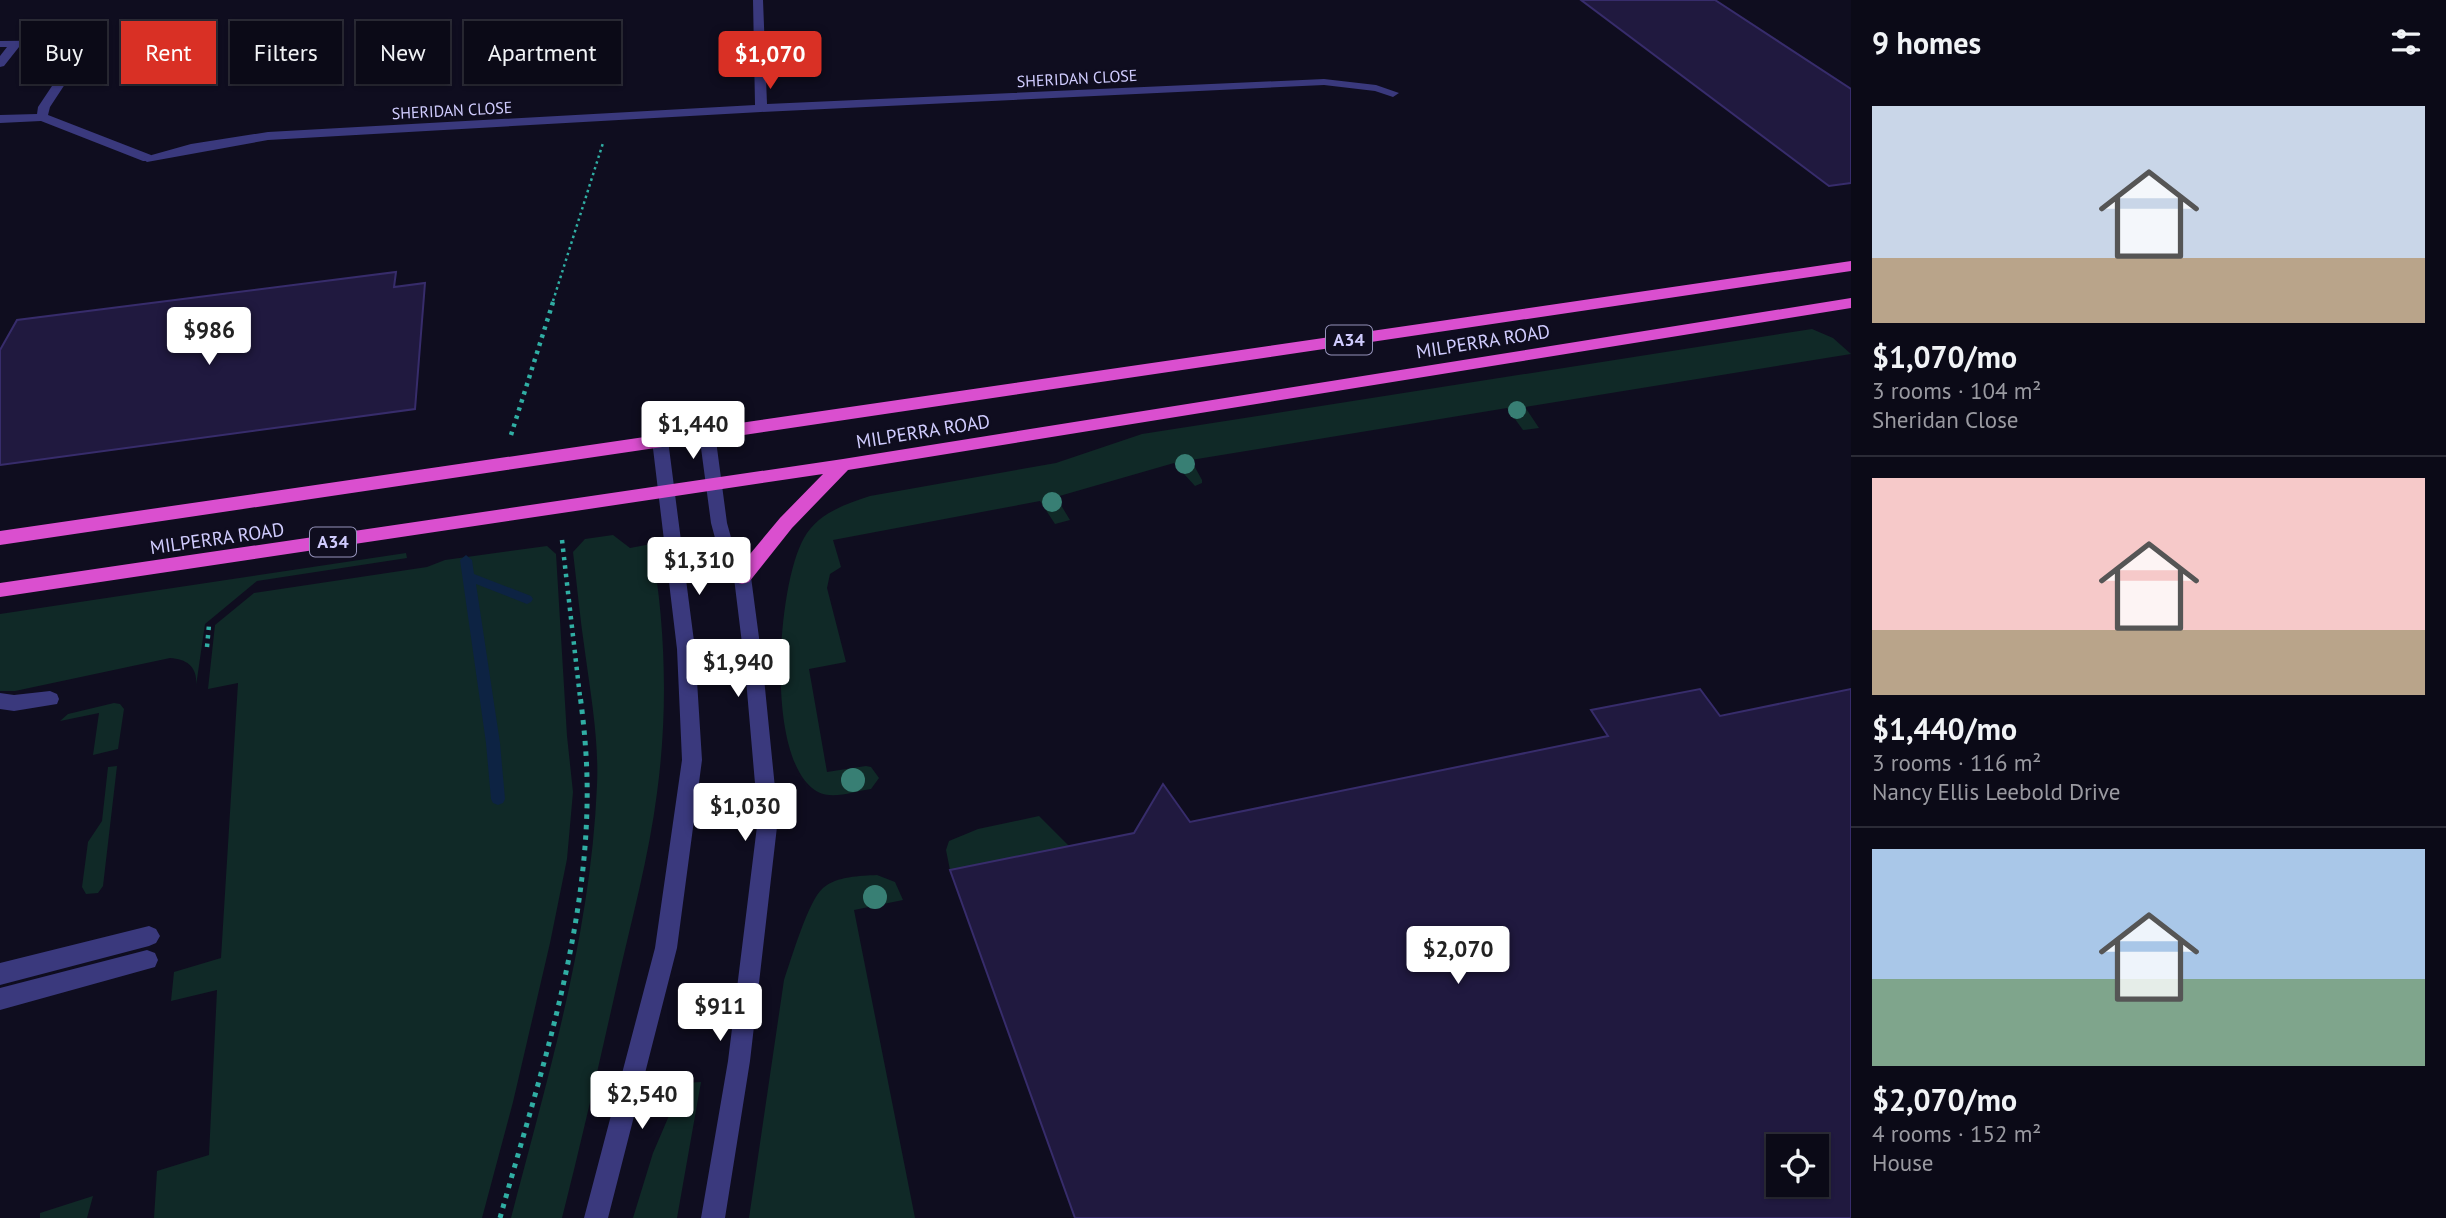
<!DOCTYPE html>
<html lang="en">
<head>
<meta charset="utf-8">
<style>
	body { margin:0; font-family:"PT Sans",sans-serif; background:#141320; color:#f1f3f6; height:100vh; display:flex; flex-direction:column; font-size:26px; white-space:nowrap }
	* { box-sizing:border-box; margin:0 }
	p { font-size:23px; color:#9a9aa1 }
	.icon { flex:none; width:38px; height:38px; fill:none; stroke:currentColor; stroke-width:2; stroke-linecap:round; stroke-linejoin:round }
	.map { position:relative; flex:1; overflow:hidden }
	.drawer { display:flex; flex-direction:column; background:#0b0a17; width:595px }
	.drawer>* { flex:none }
	.guide { position:absolute; left:21px; top:21px; width:665px; height:63px; display:flex; gap:14px }
	.tools { position:absolute; left:1766px; top:1134px; display:grid; gap:14px }
	.tools a { display:grid; place-items:center; width:63px; height:63px; border-radius:0px; background:#0b0a17; box-shadow:0 2px 5px #0004,0 0 0 2px #2b2b36; font-size:35px }
	.price { position:absolute; translate:-50% -60px; padding:0 16px; border-radius:7px; background:#fff; color:#222; font-size:23px; line-height:46px; filter:drop-shadow(0 2px 4px #0008) }
	.price::after { content:''; position:absolute; left:50%; top:42px; width:21px; height:16px; margin-left:-10px; background:inherit; clip-path:polygon(0 0,100% 0,50% 100%) }
	.price.active { background:#d93025; color:#fff }
	ul { padding:0; list-style:none }
	li { display:grid; align-content:center; gap:14px; height:371px; padding:0 21px }
	li+li { border-top:2px solid #2b2b36 }
	li span { display:grid; place-items:center; height:217px; border-radius:0px; color:#555 }
	li>.icon { margin-inline-start:auto }
	span .icon { width:126px; height:126px; fill:#fffc; stroke-width:1 }
	li b { font-size:30px }
	h2 { display:flex; justify-content:space-between; align-items:center; height:84px; padding:0 21px; font-size:30px }
	.chip { padding:0 24px; border-radius:0px; background:#0b0a17; box-shadow:0 2px 5px #0004,0 0 0 2px #2b2b36; font-size:24px; line-height:63px }
	.chip.active { background:#d93025; color:#fff }
	main { display:flex; flex:1; min-height:0 }
	.map>svg:first-child { display:block }
	.green { fill:#102927 }
	.lines { fill:none; stroke-linecap:round; stroke-linejoin:round }
	.stream { fill:#0d2343; fill-rule:evenodd }
	.building { fill:#20193f; stroke:#372c6b; stroke-width:2; fill-rule:evenodd }
	.path-far2 { stroke:#30aea4; stroke-width:2.5; stroke-dasharray:2.5 3.5; stroke-linecap:butt }
	.path-far1 { stroke:#30aea4; stroke-width:4.5; stroke-dasharray:3.5 5; stroke-linecap:butt }
	.path { stroke:#30aea4; stroke-width:5; stroke-dasharray:4.5 6; stroke-linecap:butt }
	.service { fill:#3a397d; fill-rule:evenodd }
	.minor { fill:#3a397d; fill-rule:evenodd }
	.trunk { fill:#da4fcf; fill-rule:evenodd }
	.tree { fill:#387f74 }
	.labels { text-anchor:middle; stroke-width:5; stroke-linejoin:round; paint-order:stroke }
	.far-street-label { font-size:16px; fill:#d0ccfe; stroke:#0f0d1f }
	.shield { fill:#0f0d1f; stroke:#9693bb; stroke-width:2 }
	.shield-label { font-size:18px; font-weight:bold; fill:#d0ccfe }
	.street-label { font-size:19px; fill:#d0ccfe; stroke:#0f0d1f }
</style>
</head>
<body>
<main>
<div class="map">
<svg width="1851" height="1218" viewBox="0 0 1851 1218">
	<rect width="100%" height="100%" fill="#0f0d1f"/>
	<path class="green" d="M1812 329 1833 338 1851 354 1525 407 1539 428 1523 430 1507 408 1191 460 1202 480V483L1195 486 1174 463 1056 497 1070 520 1055 524 1040 501 833 540 841 567 830 574 827 588 846 662 809 669 827 772 866 766 871 767 879 778 871 789C855 791 833 800 818 792 764 763 777 585 804 538 817 514 845 504 870 496L1056 463 1142 434Z
		M613 535 630 548 651 544C666 625 668 712 657 793 649 856 632 918 618 980 600 1060 582 1139 562 1218H511C548 1076 591 933 597 785 599 741 591 696 585 652 580 619 577 585 573 552L585 539Z
		M547 546 556 554 567 736 573 792 567 859 550 943 513 1102 482 1218H154L157 1171 209 1155 217 990 171 1001 174 972 221 958 238 683 208 689 215 625 254 593 427 567 445 560Z
		M406 553 407 558 257 581 205 624 196 686C198 668 188 659 170 658L15 691H0V614Z
		M114 703 120 704 124 709 118 749 93 755 99 713 60 721 68 714Z
		M117 766 103 886 98 893 86 894 82 887 88 842 102 821 108 767Z
		M1039 816 1070 847 950 870 946 850 949 841 978 829Z
		M877 875 895 882 903 900 854 910 915 1218H749L784 980C791 960 808 901 823 888 837 876 860 876 877 875Z
		M701 1082 677 1218H633L653 1153 683 1083Z
		M93 1196 87 1218H40V1213Z"/>
	<g class="lines">
		<path class="stream" d="M466 555 472 560 474 574 531 596 533 599 531 602 527 604 476 584 500 743 505 799 503 803 498 805 493 803 491 799 486 743 460 560Z"/>
	</g>
	<path class="building" d="M1581 0H1715L1851 89V183L1829 186Z
		M396 272 394 287 425 283 415 409 0 465V350L17 320Z
		M1700 689 1720 716 1851 689V1218H1075L950 870 1134 833 1163 784 1190 822 1608 736 1591 710ZM1778 1146H1816V1185H1778Z"/>
	<g class="lines">
		<path class="path-far2" d="M553 301 603 143"/>
		<path class="path-far1" d="M511 435 554 299
			M562 540 580 697
			M207 647 209 625"/>
		<path class="path" d="M500 1218C537 1085 584 946 587 807 588 769 585 732 580 695"/>
		<path class="service" d="M83 40 90 46 50 107 48 115 151 155V161H143L41 121 0 123V115L37 114 38 107 78 47H19L4 66 0 67V56L7 47H0V41Z
			M50 691 57 694 59 699 57 704 14 711 0 709V693L14 695Z
			M149 926 156 929 160 936 156 943 149 946 0 985V963Z
			M147 950 155 953 158 960 155 967 0 1010V988Z"/>
		<path class="minor" d="M753 0H763L767 104 1324 79 1376 85 1399 93 1393 97 1375 91 1324 85 761 112 268 140 147 162 141 158 191 144 268 132 755 105Z
			M707 428 715 433 727 523 735 552 751 577 763 668 778 818 750 1061 725 1218H701L728 1061 758 818 745 668 734 578 719 553 711 523 699 433Z
			M660 435 668 440 695 649 702 760 677 948 608 1218H584L655 948 682 760 677 649 652 440Z"/>
		<path class="trunk" d="M1851 261V271L0 545V531Z
			M1851 298V308L848 470 792 528 749 582 742 584 735 582 733 577 735 572 780 518 823 474 0 597V583L843 459Z"/>
	</g>
	<g class="tree">
		<circle cx="1517" cy="410" r="9"/>
		<circle cx="1185" cy="464" r="10"/>
		<circle cx="1052" cy="502" r="10"/>
		<circle cx="853" cy="780" r="12"/>
		<circle cx="875" cy="897" r="12"/>
	</g>
	<g class="labels">
		<g class="far-street-label">
			<text transform="translate(1077 78) rotate(-3)" y="6">SHERIDAN CLOSE</text>
			<text transform="translate(452 110) rotate(-3)" y="6">SHERIDAN CLOSE</text>
		</g>
		<g class="shield">
			<rect x="1326" y="325.5" width="46" height="29" rx="5"/>
			<rect x="310" y="527.5" width="46" height="29" rx="5"/>
		</g>
		<g class="shield-label">
			<text x="1349" y="346">A34</text>
			<text x="333" y="548">A34</text>
		</g>
		<g class="street-label">
			<text transform="translate(1483 341) rotate(-9)" y="7">MILPERRA ROAD</text>
			<text transform="translate(923 431) rotate(-9)" y="7">MILPERRA ROAD</text>
			<text transform="translate(217 538) rotate(-8)" y="7">MILPERRA ROAD</text>
		</g>
	</g>
</svg>
<div class="tools">
<a><svg class="icon" aria-label="locate" viewBox="0 0 24 24"><circle cx="12" cy="12" r="6"/><path d="M12 2v4M12 18v4M2 12h4M18 12h4"/></svg></a>
</div>
<b class="price active" style="left:770px;top:91px">$1,070</b>
<b class="price" style="left:209px;top:367px">$986</b>
<b class="price" style="left:693px;top:461px">$1,440</b>
<b class="price" style="left:699px;top:597px">$1,310</b>
<b class="price" style="left:738px;top:699px">$1,940</b>
<b class="price" style="left:745px;top:843px">$1,030</b>
<b class="price" style="left:1458px;top:986px">$2,070</b>
<b class="price" style="left:720px;top:1043px">$911</b>
<b class="price" style="left:642px;top:1131px">$2,540</b>
<div class="guide">
<a class="chip">Buy</a>
<a class="chip active">Rent</a>
<a class="chip">Filters</a>
<a class="chip">New</a>
<a class="chip">Apartment</a>
</div>
</div>
<section class="drawer">
<h2>9 homes<svg class="icon" aria-label="filters" viewBox="0 0 24 24"><path d="M4 7h16M4 17h16"/><circle cx="9" cy="7" r="2"/><circle cx="15" cy="17" r="2"/></svg></h2>
<ul>
<li><span style="background:linear-gradient(#c9d6e8 70%,#b9a48a 0)"><svg class="icon" aria-label="home" viewBox="0 0 24 24"><path d="M3 11l9-7 9 7M6 9v11h12V9"/></svg></span><div><b>$1,070/mo</b><p>3 rooms · 104 m²</p><p>Sheridan Close</p></div></li>
<li><span style="background:linear-gradient(#f6c9c9 70%,#b9a48a 0)"><svg class="icon" aria-label="home" viewBox="0 0 24 24"><path d="M3 11l9-7 9 7M6 9v11h12V9"/></svg></span><div><b>$1,440/mo</b><p>3 rooms · 116 m²</p><p>Nancy Ellis Leebold Drive</p></div></li>
<li><span style="background:linear-gradient(#a9c7e8 60%,#7fa58c 0)"><svg class="icon" aria-label="home" viewBox="0 0 24 24"><path d="M3 11l9-7 9 7M6 9v11h12V9"/></svg></span><div><b>$2,070/mo</b><p>4 rooms · 152 m²</p><p>House</p></div></li>
</ul>
</section>
</main>
</body>
</html>
